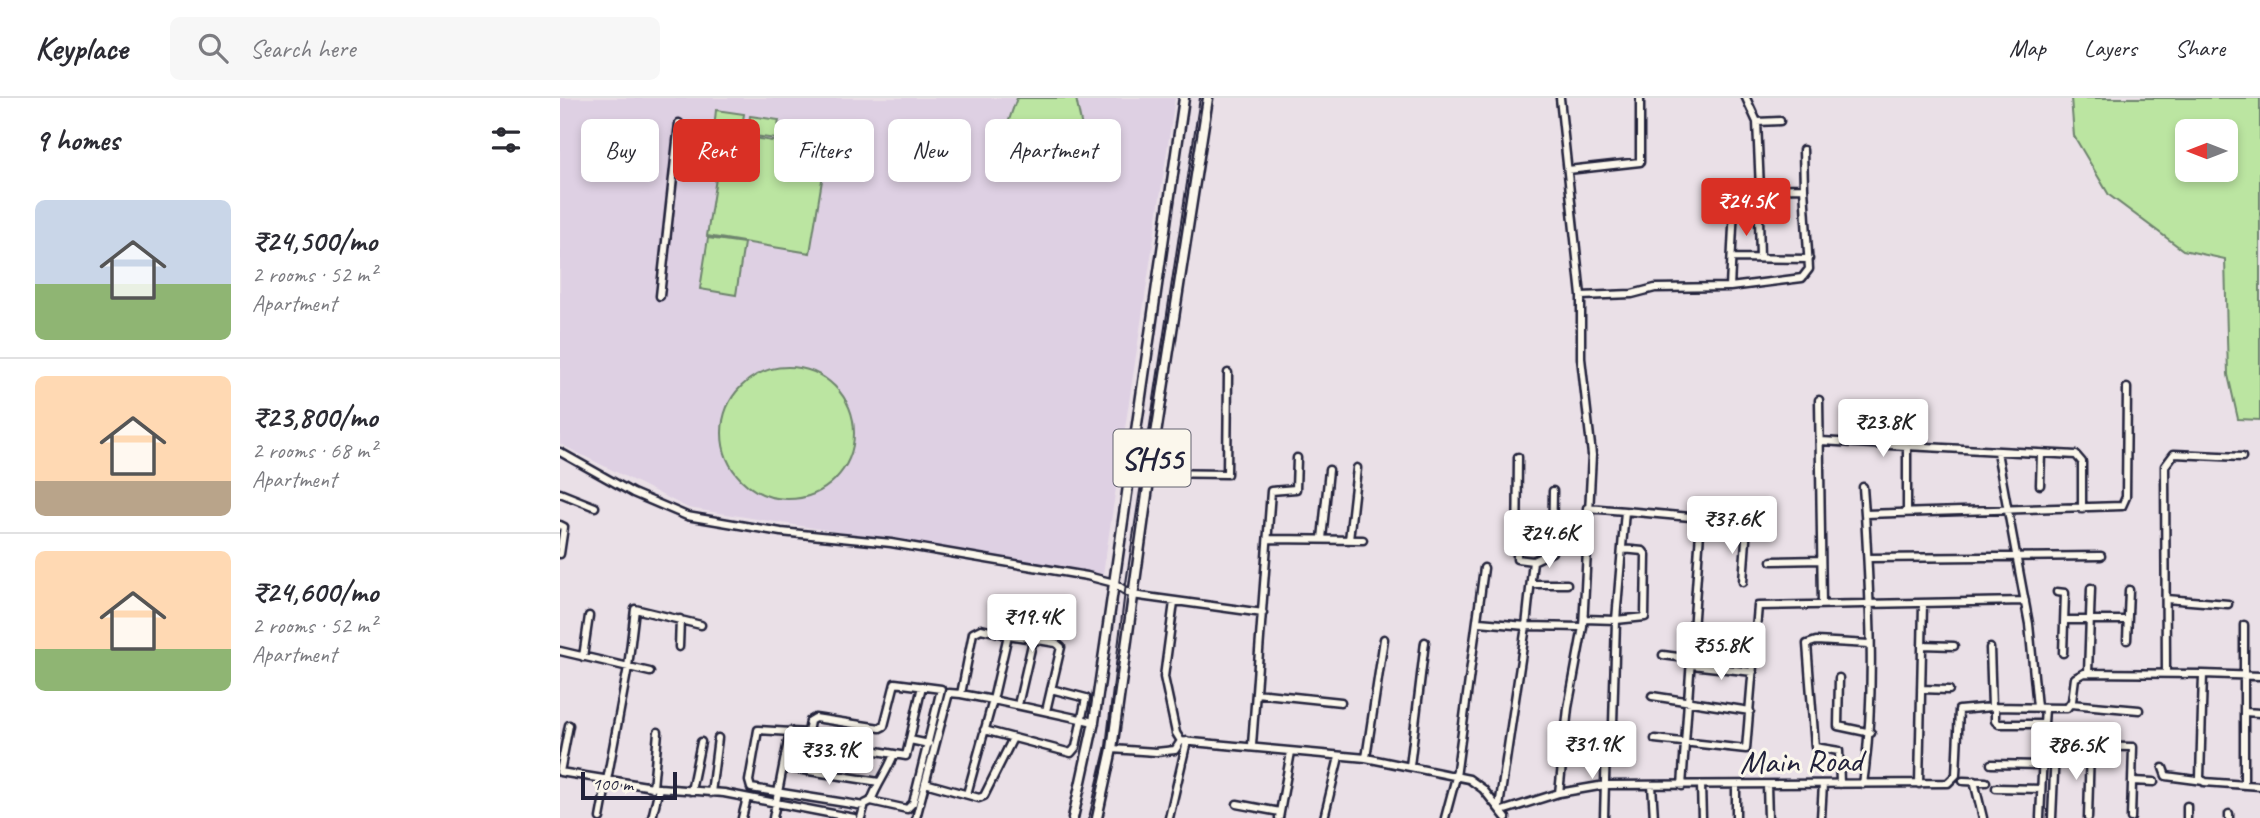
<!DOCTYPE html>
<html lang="en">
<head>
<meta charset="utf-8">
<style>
	body { margin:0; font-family:Caveat,sans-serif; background:#f7f7f7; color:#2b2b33; height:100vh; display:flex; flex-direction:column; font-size:26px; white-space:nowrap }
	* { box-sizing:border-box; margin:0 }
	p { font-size:23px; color:#7c7c81 }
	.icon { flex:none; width:38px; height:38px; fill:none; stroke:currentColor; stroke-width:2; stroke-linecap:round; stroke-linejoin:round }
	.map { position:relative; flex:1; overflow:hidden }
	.side { display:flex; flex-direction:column; background:#fff; width:560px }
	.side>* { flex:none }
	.hud { position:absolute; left:21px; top:21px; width:665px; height:63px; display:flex; gap:14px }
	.needle { width:46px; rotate:270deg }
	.buttons { position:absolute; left:1615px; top:21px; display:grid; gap:14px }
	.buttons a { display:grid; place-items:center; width:63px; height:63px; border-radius:10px; background:#fff; box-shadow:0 4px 10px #0003; font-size:35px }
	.scale { position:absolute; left:21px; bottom:18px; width:96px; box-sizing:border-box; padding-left:7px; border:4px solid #22223b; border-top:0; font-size:19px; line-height:24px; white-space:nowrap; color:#22223b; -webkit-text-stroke:5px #fbf7ec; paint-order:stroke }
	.price { position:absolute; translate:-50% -60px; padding:0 16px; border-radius:7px; background:#fff; color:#222; font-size:23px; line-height:46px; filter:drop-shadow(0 2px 4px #0008) }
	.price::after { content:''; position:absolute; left:50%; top:42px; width:21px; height:16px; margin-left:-10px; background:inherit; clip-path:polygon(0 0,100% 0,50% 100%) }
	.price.selected { background:#d93025; color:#fff }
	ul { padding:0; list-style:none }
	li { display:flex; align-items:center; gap:21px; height:175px; padding:0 35px }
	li+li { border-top:2px solid #e1e1e2 }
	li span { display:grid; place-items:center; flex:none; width:196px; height:140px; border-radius:10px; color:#555 }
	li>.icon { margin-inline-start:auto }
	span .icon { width:84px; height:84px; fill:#fffc; stroke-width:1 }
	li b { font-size:30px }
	h2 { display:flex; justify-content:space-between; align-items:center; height:84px; padding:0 35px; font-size:30px }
	.chip { padding:0 24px; border-radius:10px; background:#fff; box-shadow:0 4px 10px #0003; font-size:24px; line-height:63px }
	.chip.selected { background:#d93025; color:#fff }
	header { display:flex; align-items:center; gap:42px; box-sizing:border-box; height:98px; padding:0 35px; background:#fff; border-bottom:2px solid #e1e1e2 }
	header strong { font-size:33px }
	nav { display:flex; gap:38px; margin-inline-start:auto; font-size:24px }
	.search { width:490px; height:63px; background:#f7f7f7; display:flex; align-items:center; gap:18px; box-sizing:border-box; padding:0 24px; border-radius:10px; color:#7c7c81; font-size:26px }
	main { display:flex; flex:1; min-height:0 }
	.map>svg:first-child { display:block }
	.built { fill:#ded0e3 }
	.green { fill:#bbe5a1; stroke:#6e846e; stroke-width:2; fill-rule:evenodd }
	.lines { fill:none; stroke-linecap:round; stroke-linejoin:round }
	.minor-casing { stroke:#22223b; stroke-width:11 }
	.major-casing { stroke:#22223b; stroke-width:13 }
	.minor { stroke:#fbf7ec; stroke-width:6 }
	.major { stroke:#fbf7ec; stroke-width:8 }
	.rail { stroke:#22223b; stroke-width:2 }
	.labels { text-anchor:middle; stroke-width:6; stroke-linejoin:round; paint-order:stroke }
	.shield { fill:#fbf7ec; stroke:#636270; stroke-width:2 }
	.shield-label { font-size:32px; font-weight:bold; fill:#22223b }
	.street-label { font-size:33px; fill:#22223b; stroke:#fbf7ec }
</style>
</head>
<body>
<header>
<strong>Keyplace</strong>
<div class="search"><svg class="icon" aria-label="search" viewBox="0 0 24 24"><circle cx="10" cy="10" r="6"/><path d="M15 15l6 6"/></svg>Search here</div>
<nav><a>Map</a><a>Layers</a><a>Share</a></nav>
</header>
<main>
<section class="side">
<h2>9 homes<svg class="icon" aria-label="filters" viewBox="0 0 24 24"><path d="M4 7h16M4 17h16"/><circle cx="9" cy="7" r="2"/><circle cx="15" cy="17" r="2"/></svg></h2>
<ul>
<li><span style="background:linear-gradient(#c9d6e8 60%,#8fb573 0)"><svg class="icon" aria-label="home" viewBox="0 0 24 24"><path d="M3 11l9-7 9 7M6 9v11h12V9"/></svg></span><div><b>₹24,500/mo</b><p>2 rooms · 52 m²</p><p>Apartment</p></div></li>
<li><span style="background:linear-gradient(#ffd9b3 75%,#b9a48a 0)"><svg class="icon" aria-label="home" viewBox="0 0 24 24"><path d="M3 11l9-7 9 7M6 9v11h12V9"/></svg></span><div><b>₹23,800/mo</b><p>2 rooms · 68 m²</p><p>Apartment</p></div></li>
<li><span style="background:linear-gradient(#ffd9b3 70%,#8fb573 0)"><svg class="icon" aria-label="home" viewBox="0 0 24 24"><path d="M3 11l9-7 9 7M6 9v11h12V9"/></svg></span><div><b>₹24,600/mo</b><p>2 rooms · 52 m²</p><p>Apartment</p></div></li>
</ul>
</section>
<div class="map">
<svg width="1700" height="720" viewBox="0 0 1700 720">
	<rect width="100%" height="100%" fill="#eae0e7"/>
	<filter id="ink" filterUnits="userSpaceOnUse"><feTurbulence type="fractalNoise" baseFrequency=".0143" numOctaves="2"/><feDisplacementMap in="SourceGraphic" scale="14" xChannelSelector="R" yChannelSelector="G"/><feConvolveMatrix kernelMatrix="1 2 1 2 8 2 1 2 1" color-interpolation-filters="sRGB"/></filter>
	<g filter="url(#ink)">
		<path class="built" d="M0 0H615L543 476 128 410 0 346Z"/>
		<path class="green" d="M457 0H516C525 49 533 48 497 84 485 82 469 83 459 77 431 60 449 22 457 0Z
			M1511 0H1700V322L1678 321 1668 277 1665 161 1623 152 1549 97 1514 38ZM1628 33H1666V72H1628Z
			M156 12 184 16 181 35 154 31Z
			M190 18 219 22 216 41 187 37Z
			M163 35 267 52 250 155 147 138Z
			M148 140 184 145 176 197 140 191Z
			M162 335a66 66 0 1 1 132 0a66 66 0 1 1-132 0Z"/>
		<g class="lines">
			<defs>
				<path id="minor" d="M1197 24 1220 23
					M1243 52 1244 90
					M1008 72 1080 64V0
					M1199 120 1200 160
					M1172 160 1249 161
					M1170 189 1174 109
					M100 198 119 25
					M1021 198 1072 196 1095 190 1170 189 1242 180 1249 171 1244 90 1200 91 1197 24 1186 0
					M1259 302 1262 506
					M1261 343 1347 348V414
					M1347 348 1516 357 1522 364V411
					M0 354 73 395 127 418 221 434 331 445 527 478 554 485 572 497 703 515
					M1437 354 1469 526 1477 609
					M590 375 667 376 668 275
					M1480 387 1481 356
					M1303 389 1305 416
					M0 395 35 409
					M1027 410 1065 413
					M0 427 4 429 0 456
					M708 441 803 442
					M762 441 769 372
					M789 442 797 370
					M1062 451 1083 453 1086 457 1085 519 1056 522 1053 626 1065 630
					M1308 460 1541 458
					M973 463 992 454 993 393
					M1212 463 1261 462
					M971 486H1007
					M1497 494 1505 495 1503 555
					M1606 501 1668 506
					M614 504 604 579 616 635 621 643
					M1024 521 1056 522 1065 413 1185 424 1187 428 1183 484
					M1505 522H1567
					M919 524 966 528 973 463 957 461 958 359
					M1684 527V687
					M1567 542 1569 492
					M1362 547 1394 548
					M119 549 120 521
					M1430 550 1432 609
					M0 553 90 574
					M1103 557 1133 561
					M23 559 29 518
					M1132 567 1193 574
					M1606 574 1605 368 1614 356 1682 359
					M1528 575 1531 490
					M1643 576 1700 578
					M1279 580 1278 628 1311 635
					M1361 591 1389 592
					M696 595 781 604
					M401 596 433 602 448 537 496 545 501 549 486 613
					M1092 598 1190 613
					M1511 606 1579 612
					M458 607 473 542
					M1435 609V623L1439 626H1484L1485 610
					M1684 614 1700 615
					M424 632 511 655 516 649 526 600 491 591
					M1095 641 1186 651 1198 508 1465 503
					M350 642 369 646
					M621 643 806 660 909 681 923 691 946 720
					M692 647 711 393 736 391 737 360
					M1510 648 1573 649 1571 720
					M552 651 596 654 615 652 621 643
					M225 657 264 665 272 659 276 648 282 647 346 658 362 588
					M806 660 824 541
					M1431 666 1482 667
					M850 668 865 544
					M224 669 319 684
					M1603 670 1606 678 1644 683
					M0 674 99 690 164 695 294 720
					M0 674 9 627
					M1403 683 1426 684
					M1414 683 1423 720
					M1572 683 1594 684
					M365 685 419 700 424 698 453 640
					M1280 686 1279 653 1255 649 1247 546 1256 543 1309 546
					M1303 686C1316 597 1310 505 1305 416L1562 408 1566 399 1567 290
					M1359 686 1363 506
					M1092 687 1094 720
					M1207 687 1208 720
					M1122 688 1141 420
					M1141 688 1142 720
					M1176 688V720
					M93 690 98 634
					M1436 690 1481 691
					M131 693 141 644
					M151 695 158 640
					M999 695 1008 610 1023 529 1032 357 1021 260V198L1000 0
					M407 696 433 602 534 624
					M677 706 720 714
					M304 708 191 690 189 683 198 632 248 635 250 623 255 620 320 630 324 628 335 585 381 591 353 705 347 711 311 703
					M1627 708V720
					M939 709 966 528 1023 529
					M942 713 999 695 1045 687 1388 685 1396 677 1399 612 1432 609 1507 610 1512 603 1515 580 1524 575 1643 576 1640 680 1644 684 1700 688
					M1669 716V720
					M40 720 68 569 75 511 141 527
					M92 720 99 690
					M182 720 187 700
					M213 720 230 633
					M301 720 305 706 311 703C317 686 328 673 334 656
					M356 720 389 595 401 596 413 535 421 531 448 537
					M609 720 627 643
					M719 720 731 654
					M764 720 779 659
					M885 720 896 679 924 470
					M1044 720 1046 647
					M1261 720 1263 686
					M1480 720 1483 655
					M1492 720 1495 653
					M1528 720 1530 648"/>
				<path id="major" d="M513 720 534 624 624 0
					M537 720 552 651 590 375 648 0"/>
			</defs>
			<use href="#minor" class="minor-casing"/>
			<use href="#major" class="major-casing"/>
			<use href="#minor" class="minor"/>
			<use href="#major" class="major"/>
			<path class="rail" d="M529 720 546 648 566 485 640 0"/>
		</g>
	</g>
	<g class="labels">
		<rect class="shield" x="553.5" y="331.5" width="77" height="57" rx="5"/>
		<g class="shield-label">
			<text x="592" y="371">SH55</text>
		</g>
		<g class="street-label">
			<text transform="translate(1241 662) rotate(-1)" y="12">Main Road</text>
		</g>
	</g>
</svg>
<div class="buttons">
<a><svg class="needle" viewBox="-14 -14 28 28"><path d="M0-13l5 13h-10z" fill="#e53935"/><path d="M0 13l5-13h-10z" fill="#7c7c81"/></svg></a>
</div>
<div class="scale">100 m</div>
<b class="price selected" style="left:1186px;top:140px">₹24.5K</b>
<b class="price" style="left:1323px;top:361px">₹23.8K</b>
<b class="price" style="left:1172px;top:458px">₹37.6K</b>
<b class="price" style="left:989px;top:472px">₹24.6K</b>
<b class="price" style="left:472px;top:556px">₹19.4K</b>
<b class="price" style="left:1161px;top:584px">₹55.8K</b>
<b class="price" style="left:1032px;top:683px">₹31.9K</b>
<b class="price" style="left:1516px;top:684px">₹86.5K</b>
<b class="price" style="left:269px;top:689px">₹33.9K</b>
<div class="hud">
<a class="chip">Buy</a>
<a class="chip selected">Rent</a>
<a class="chip">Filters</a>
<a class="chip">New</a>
<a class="chip">Apartment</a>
</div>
</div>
</main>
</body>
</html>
